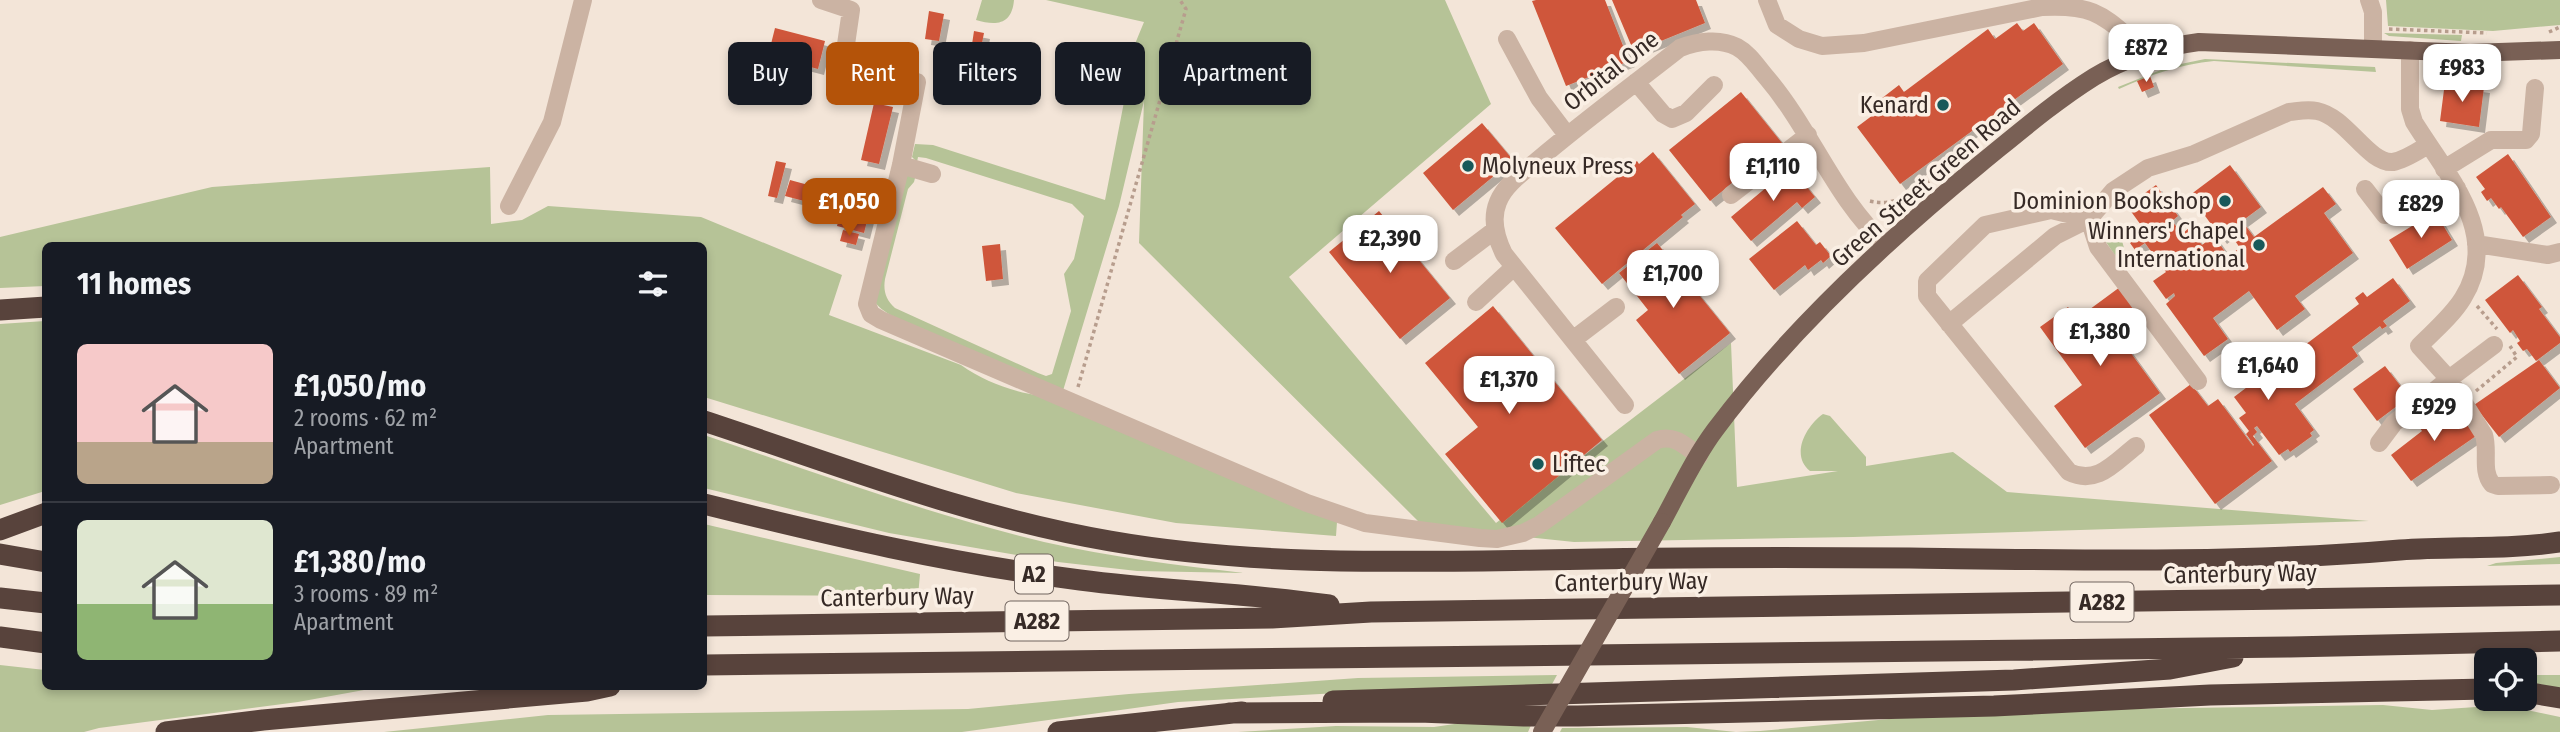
<!DOCTYPE html>
<html lang="en">
<head>
<meta charset="utf-8">
<style>
	body { margin:0; font-family:"Fira Sans Condensed",sans-serif; background:#20242c; color:#f1f3f6; height:100vh; display:flex; flex-direction:column; font-size:26px; white-space:nowrap }
	* { box-sizing:border-box; margin:0 }
	p { font-size:23px; color:#9ea1a6 }
	.icon { flex:none; width:38px; height:38px; fill:none; stroke:currentColor; stroke-width:2; stroke-linecap:round; stroke-linejoin:round }
	.map { position:relative; flex:1; overflow:hidden }
	.side { position:absolute; left:42px; top:242px; width:665px; height:448px; display:flex; flex-direction:column; background:#171b24; border-radius:10px; box-shadow:0 4px 10px #0003 }
	.side>* { flex:none }
	.banner { position:absolute; left:728px; top:42px; width:665px; height:63px; display:flex; gap:14px }
	.fabs { position:absolute; left:2474px; top:648px; display:grid; gap:14px }
	.fabs a { display:grid; place-items:center; width:63px; height:63px; border-radius:10px; background:#171b24; box-shadow:0 4px 10px #0003; font-size:35px }
	.price { position:absolute; translate:-50% -60px; padding:0 16px; border-radius:14px; background:#fff; color:#222; font-size:23px; line-height:46px; filter:drop-shadow(0 2px 4px #0008) }
	.price::after { content:''; position:absolute; left:50%; top:42px; width:21px; height:16px; margin-left:-10px; background:inherit; clip-path:polygon(0 0,100% 0,50% 100%) }
	.price.active { background:#b45309; color:#fff }
	ul { padding:0; list-style:none }
	li { display:flex; align-items:center; gap:21px; height:175px; padding:0 35px }
	li+li { border-top:2px solid #363941 }
	li span { display:grid; place-items:center; flex:none; width:196px; height:140px; border-radius:10px; color:#555 }
	li>.icon { margin-inline-start:auto }
	span .icon { width:84px; height:84px; fill:#fffc; stroke-width:1 }
	li b { font-size:30px }
	h2 { display:flex; justify-content:space-between; align-items:center; height:84px; padding:0 35px; font-size:30px }
	.chip { padding:0 24px; border-radius:10px; background:#171b24; box-shadow:0 4px 10px #0003; font-size:24px; line-height:63px }
	.chip.active { background:#b45309; color:#fff }
	.map>svg:first-child { display:block }
	.green { fill:#b6c397 }
	.building { fill:#cf573a; filter:url(#shadow) }
	.lines { fill:none; stroke-linecap:round; stroke-linejoin:round }
	.path { stroke:#b79d8d; stroke-width:3.5; stroke-dasharray:3.5 3.5; stroke-linecap:butt }
	.minor { stroke:#cbb3a3; stroke-width:18 }
	.major { stroke:#796055; stroke-width:18 }
	.highway { stroke:#58433c; stroke-width:21 }
	.major-bridge { stroke:#796055; stroke-width:18 }
	.poi-dot { fill:#18595a; stroke:#faefe4; stroke-width:2.5 }
	.labels { text-anchor:middle; stroke-width:7; stroke-linejoin:round; paint-order:stroke }
	.shield { fill:#faefe4; stroke:#71655f; stroke-width:2 }
	.shield-label { font-size:23px; font-weight:bold; fill:#362a26 }
	.street-label { font-size:24px; fill:#362a26; stroke:#faefe4 }
	.poi-label { font-size:24px; fill:#362a26; stroke:#faefe4; text-anchor:end }
</style>
</head>
<body>
<div class="map">
<svg width="2560" height="732" viewBox="0 0 2560 732">
	<defs>
		<filter id="shadow"><feDropShadow dx="6" dy="6" stdDeviation="0" flood-color="#0004"/></filter>
	</defs>
	<rect width="100%" height="100%" fill="#f3e5d8"/>
	<path class="green" d="M982 0H1014C1012 25 996 26 976 20Z
		M1046 0H1445L1491 104 1289 277 1496 523 1731 343 1737 487 1838 471H1810C1790 455 1806 426 1823 414L1830 416 1866 457V466L1953 452 2007 492 2369 521 1853 537 1574 542 1423 526 1139 243 1144 101 1119 206 1062 394C1031 380 886 323 875 302L904 178 912 173 916 174 914 182 908 189 885 279C883 291 886 300 895 308L1038 373 1046 376 1052 374 1071 311 1064 274 1074 259 1084 216 1072 204 926 158 918 157 917 162 912 157 915 144 933 145 1105 200 1124 102 1130 56 1144 22Z
		M2386 0H2560V25L2493 31 2388 26Z
		M2384 33 2462 35 2461 41 2389 36Z
		M2205 59 2375 67 2376 72 2214 61C2181 64 2149 75 2119 89L2118 87 2171 66Z
		M490 167 491 224 522 220 548 206 701 217 842 275 829 315 961 365C985 382 1013 392 1042 396L1337 522 1336 536 1176 523 1016 493 704 397V245H46L45 286 0 288V237L212 187Z
		M2102 220 2118 226 2127 259 2120 263 2102 236Z
		M45 321V491L0 505V324Z
		M704 435C816 473 928 514 1044 542 1110 557 1177 565 1244 573L1137 571 1058 562 889 533 704 488Z
		M704 524 920 574 918 596 704 595Z
		M2560 557V564L2487 566 2496 563Z
		M0 665 45 670 46 686H287L364 690 298 702 99 728 84 732H0Z
		M1557 675 1551 686 1375 691 1178 702 962 732H384L548 715 968 709 1129 694 1358 678Z
		M2525 675H2560V688L2525 683Z
		M2383 705 2432 710 2491 706 2501 709 2513 707 2560 717V732H1560L1562 728 1687 727 1736 732 1760 731 1976 711Z
		M1468 722 1532 723 1528 732H1238L1336 726 1434 727Z"/>
	<path class="building" d="M1536 0H1605L1629 61 1566 86 1532 1Z
		M1612 0H1696L1705 23 1634 52Z
		M929 11 944 14 939 41 925 39Z
		M2017 23 2023 31 2034 23 2063 64 1900 184 1857 127 1881 109 1877 102 1899 85 1904 92 1988 29 1995 39Z
		M775 28 825 41 818 69 768 56Z
		M974 31 984 33 980 53 971 51Z
		M2150 76 2154 87 2142 92 2137 81Z
		M2445 82 2484 87 2479 127 2440 121Z
		M1741 92 1782 143 1710 201 1669 150Z
		M874 103 893 107 879 164 861 160Z
		M1482 123 1513 160 1453 210 1423 173Z
		M1653 152 1695 204 1681 215 1683 217 1602 284 1555 228 1637 161 1639 164Z
		M2508 154 2551 217 2523 237 2501 207 2499 209 2491 198 2487 201 2481 192 2485 189 2476 177Z
		M776 161 786 163 777 198 768 196Z
		M1791 162 1801 173 1798 176 1815 197 1802 208 1797 202 1751 241 1731 217 1787 170 1784 167Z
		M2230 165 2261 207 2242 221 2254 237 2323 187 2336 204 2324 213 2353 253 2295 296 2305 309 2277 330 2249 291 2213 318 2228 339 2204 356 2166 304 2175 296 2174 293 2166 299 2153 281 2166 272 2145 243 2135 250 2130 243 2146 232 2127 206 2156 185 2178 216 2172 221 2182 234 2189 228 2202 245 2214 236 2228 256 2240 248 2229 232 2221 238 2190 195Z
		M790 180 812 186 808 202 785 196Z
		M847 186 874 193 864 233 837 226Z
		M1379 211 1450 298 1400 339 1329 252Z
		M2435 212 2452 240 2407 269 2389 240Z
		M1797 221 1816 245 1820 242 1831 256 1823 263 1821 260 1808 270 1805 265 1774 290 1749 259Z
		M843 230 859 234 856 245 840 241Z
		M1657 243 1730 333 1679 374 1636 320 1648 310 1619 273Z
		M1000 244 1003 279 986 281 982 246Z
		M2518 275 2542 307 2539 309 2560 337V343L2536 361 2527 349 2523 351 2517 343 2520 341 2513 330 2510 333 2485 300Z
		M2393 278 2410 301 2383 321 2387 326 2382 329 2380 326 2352 347 2358 356 2295 404 2314 430 2310 433 2312 436 2290 452 2288 449 2279 455 2257 426 2254 428 2257 432 2253 436 2272 461 2215 504 2149 415 2191 384 2208 406 2218 399 2253 446 2254 445 2246 434 2249 431 2239 418 2246 413 2234 397 2263 375 2260 372 2265 368 2268 373 2359 304 2355 298 2363 292 2367 297Z
		M2120 287 2138 312 2119 326 2130 341 2125 345 2160 393 2085 448 2054 406 2082 385 2040 327 2068 307 2082 326 2088 322 2082 315Z
		M1493 306 1602 440 1502 523 1445 454 1478 427 1425 363Z
		M2539 360 2560 388 2499 437 2474 405Z
		M2385 366 2409 397 2377 421 2353 389Z
		M2452 404 2476 436 2411 481 2391 455 2422 431 2420 428 2432 419 2430 416 2438 410 2440 413Z"/>
	<g class="lines">
		<path class="path" d="M2389 29 2487 33
			M2549 32 2560 27
			M1870 201C1894 207 1910 194 1929 181
			M2477 306 2497 329
			M1078 387 1186 9 1180 0
			M2476 391 2517 357 2510 346"/>
		<path class="minor" d="M821 0 851 10 843 65 917 82 901 165 867 304 871 314 881 320 1307 503 1365 523 1480 538 1497 539 1523 533 1539 525 1657 440C1675 434 1685 446 1699 456
			M1767 0 1777 25 1799 39 1822 46 1864 43 2042 7C2100 4 2104 18 2146 52
			M2369 0 2373 12V48
			M1507 39 1539 98 1567 135
			M1636 82 1663 114 1672 119 1686 113 1714 85
			M901 165 932 174
			M2444 169 2491 140H2526L2531 134 2535 88
			M2365 189 2385 215 2424 206 2457 188
			M1731 195 1808 135
			M509 206 552 122 583 0
			M2089 219 2051 210 1985 225 1927 281V296L2069 472C2097 486 2115 462 2136 446
			M2476 244 2548 255 2560 252
			M1454 261 1495 230
			M1476 302 1514 267
			M1949 324 2055 236 2089 219
			M1574 339 1616 307
			M2494 345 2449 379 2484 435C2489 451 2481 471 2492 484L2498 486 2551 485
			M2198 381 2098 247 2089 219 2113 191 2148 168 2194 154 2289 112C2299 111 2307 109 2317 111 2347 117 2368 164 2393 162 2405 160 2418 151 2428 145
			M1625 405 1504 254C1496 238 1491 219 1498 202 1505 184 1525 171 1539 159 1585 120 1633 85 1680 48 1698 41 1720 38 1737 47 1750 54 1758 68 1767 78 1812 131 1835 199 1886 245
			M2379 443 2394 423 2449 379 2419 346C2434 331 2452 316 2463 298 2503 234 2446 174 2414 122L2410 109V50"/>
		<path class="major" d="M1662 522C1679 491 1694 458 1715 430 1788 332 1886 241 1980 164 2017 134 2054 102 2094 77 2127 57 2161 47 2199 42L2470 53 2560 50"/>
		<path class="highway" d="M0 310 46 307
			M704 421C838 465 970 517 1110 541 1253 566 1398 562 1542 560 1665 557 1788 557 1910 558 2073 560 2237 564 2400 550 2454 546 2507 550 2560 542
			M704 504C828 535 952 564 1080 580 1163 591 1247 593 1329 605
			M0 530 46 513
			M0 554 46 562
			M0 598 46 603
			M704 626 1272 618 1371 612 2560 595
			M0 637 46 643
			M704 665 2290 647 2560 641
			M2525 692 2560 698
			M1333 701 2014 680 2170 669 2233 657
			M1229 713 1419 712 1524 716H1578L1994 706 2210 695 2487 689
			M166 732 263 720 587 691 610 686
			M1058 732 1242 712"/>
		<path class="major-bridge" d="M1542 732 1662 522"/>
	</g>
	<g class="poi-dot">
		<circle cx="1943" cy="105" r="7"/>
		<circle cx="1468" cy="166" r="7"/>
		<circle cx="2225" cy="201" r="7"/>
		<circle cx="2259" cy="245" r="7"/>
		<circle cx="1538" cy="464" r="7"/>
	</g>
	<g class="labels">
		<g class="shield">
			<rect x="1015" y="554.5" width="38" height="39" rx="5"/>
			<rect x="2070.5" y="582.5" width="63" height="39" rx="5"/>
			<rect x="1005.5" y="601.5" width="63" height="39" rx="5"/>
		</g>
		<g class="shield-label">
			<text x="1034" y="582">A2</text>
			<text x="2102" y="610">A282</text>
			<text x="1037" y="629">A282</text>
		</g>
		<g class="street-label">
			<text transform="translate(1611 71) rotate(-38)" y="8">Orbital One</text>
			<text transform="translate(1926 183) rotate(-41)" y="8">Green Street Green Road</text>
			<text transform="translate(2240 574) rotate(-1)" y="8">Canterbury Way</text>
			<text transform="translate(1631 582) rotate(-1)" y="8">Canterbury Way</text>
			<text transform="translate(897 597) rotate(-1)" y="8">Canterbury Way</text>
		</g>
		<g class="poi-label">
			<text x="1929" y="113">Kenard</text>
			<text x="1482" y="174" text-anchor="start">Molyneux Press</text>
			<text x="2211" y="209">Dominion Bookshop</text>
			<text x="2245" y="239">Winners' Chapel<tspan x="2245" dy="28">International</tspan></text>
			<text x="1552" y="472" text-anchor="start">Liftec</text>
		</g>
	</g>
</svg>
<div class="fabs">
<a><svg class="icon" aria-label="locate" viewBox="0 0 24 24"><circle cx="12" cy="12" r="6"/><path d="M12 2v4M12 18v4M2 12h4M18 12h4"/></svg></a>
</div>
<b class="price" style="left:2146px;top:84px">£872</b>
<b class="price" style="left:2462px;top:104px">£983</b>
<b class="price" style="left:1773px;top:203px">£1,110</b>
<b class="price active" style="left:849px;top:238px">£1,050</b>
<b class="price" style="left:2421px;top:240px">£829</b>
<b class="price" style="left:1390px;top:275px">£2,390</b>
<b class="price" style="left:1673px;top:310px">£1,700</b>
<b class="price" style="left:2100px;top:368px">£1,380</b>
<b class="price" style="left:2268px;top:402px">£1,640</b>
<b class="price" style="left:1509px;top:416px">£1,370</b>
<b class="price" style="left:2434px;top:443px">£929</b>
<div class="banner">
<a class="chip">Buy</a>
<a class="chip active">Rent</a>
<a class="chip">Filters</a>
<a class="chip">New</a>
<a class="chip">Apartment</a>
</div>
<section class="side">
<h2>11 homes<svg class="icon" aria-label="filters" viewBox="0 0 24 24"><path d="M4 7h16M4 17h16"/><circle cx="9" cy="7" r="2"/><circle cx="15" cy="17" r="2"/></svg></h2>
<ul>
<li><span style="background:linear-gradient(#f6c9c9 70%,#b9a48a 0)"><svg class="icon" aria-label="home" viewBox="0 0 24 24"><path d="M3 11l9-7 9 7M6 9v11h12V9"/></svg></span><div><b>£1,050/mo</b><p>2 rooms · 62 m²</p><p>Apartment</p></div></li>
<li><span style="background:linear-gradient(#dfe7d0 60%,#8fb573 0)"><svg class="icon" aria-label="home" viewBox="0 0 24 24"><path d="M3 11l9-7 9 7M6 9v11h12V9"/></svg></span><div><b>£1,380/mo</b><p>3 rooms · 89 m²</p><p>Apartment</p></div></li>
</ul>
</section>
</div>
</body>
</html>
